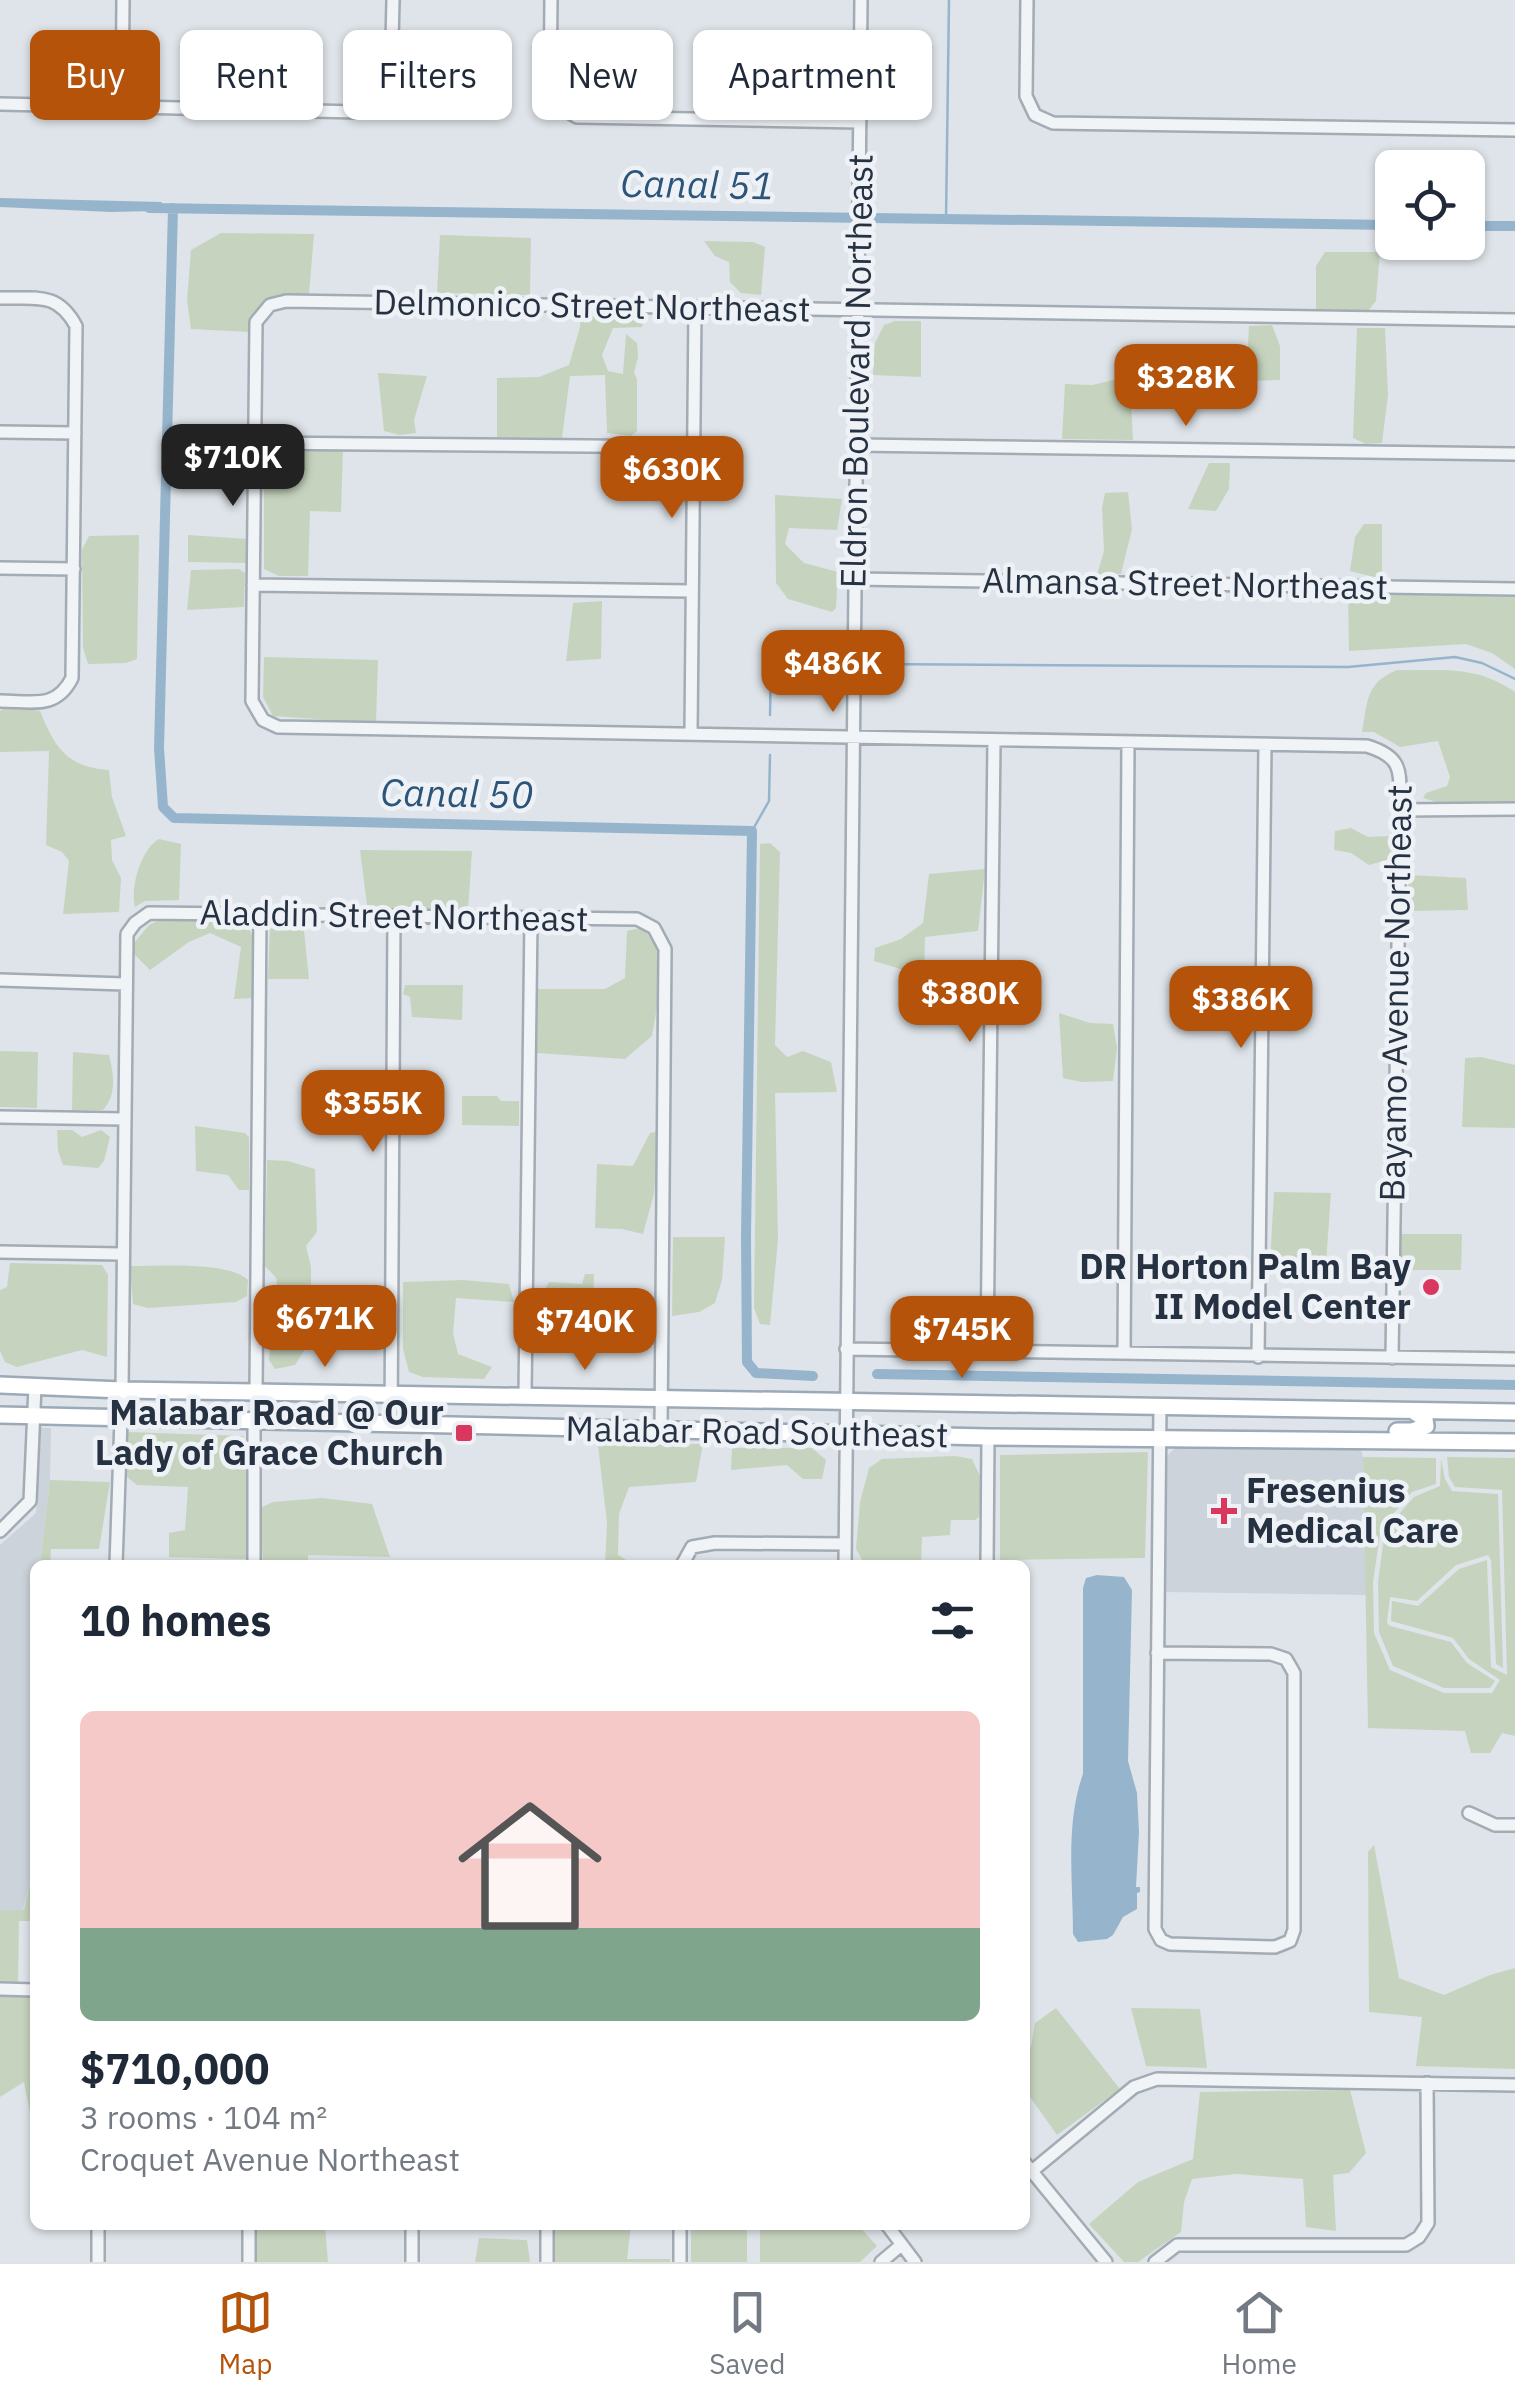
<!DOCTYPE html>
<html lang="en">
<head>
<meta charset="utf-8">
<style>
	body { margin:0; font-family:"IBM Plex Sans",sans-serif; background:#f6f6f7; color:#1f2937; height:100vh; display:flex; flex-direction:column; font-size:38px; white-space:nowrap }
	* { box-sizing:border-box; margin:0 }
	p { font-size:32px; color:#747a83 }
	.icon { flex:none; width:55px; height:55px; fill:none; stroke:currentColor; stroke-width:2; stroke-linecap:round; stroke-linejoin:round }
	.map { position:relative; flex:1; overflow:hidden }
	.sheet { position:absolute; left:30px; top:1560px; width:1000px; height:670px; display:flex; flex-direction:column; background:#fff; border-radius:15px; box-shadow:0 2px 8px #0004 }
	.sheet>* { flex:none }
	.hud { position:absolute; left:30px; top:30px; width:1000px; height:90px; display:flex; gap:20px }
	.fabs { position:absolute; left:1375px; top:150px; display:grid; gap:20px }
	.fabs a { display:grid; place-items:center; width:110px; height:110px; border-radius:15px; background:#fff; box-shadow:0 2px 8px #0004; font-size:50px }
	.price { position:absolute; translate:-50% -85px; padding:0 22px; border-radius:20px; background:#b45309; color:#fff; font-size:32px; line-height:65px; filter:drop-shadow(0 2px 5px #0008) }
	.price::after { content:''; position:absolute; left:50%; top:60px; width:30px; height:22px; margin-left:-15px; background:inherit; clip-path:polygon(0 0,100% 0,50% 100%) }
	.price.selected { background:#222; color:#fff }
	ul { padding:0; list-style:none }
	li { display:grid; align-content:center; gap:20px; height:530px; padding:0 50px }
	li span { display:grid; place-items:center; height:310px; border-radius:15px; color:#555 }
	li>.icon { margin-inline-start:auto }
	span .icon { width:180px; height:180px; fill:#fffc; stroke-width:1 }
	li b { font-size:42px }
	h2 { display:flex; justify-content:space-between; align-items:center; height:120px; padding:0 50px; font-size:42px }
	.pill { padding:0 35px; border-radius:15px; background:#fff; box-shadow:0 2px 8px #0004; font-size:35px; line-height:90px }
	.pill.selected { background:#b45309; color:#fff }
	.menu { display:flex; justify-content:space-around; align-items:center; height:140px; border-top:2px solid #e0e1e3; background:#fff; font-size:28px; color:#747a83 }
	.menu a { display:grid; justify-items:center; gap:5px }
	.menu .selected { color:#b45309 }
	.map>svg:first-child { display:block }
	.built { fill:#ccd3db }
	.green { fill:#c6d4bf }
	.water { fill:#96b5cd }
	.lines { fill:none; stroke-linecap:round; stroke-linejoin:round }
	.stream { stroke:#96b5cd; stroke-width:2.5 }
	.canal { stroke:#96b5cd; stroke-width:10 }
	.minor-casing { stroke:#a3abb4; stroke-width:16 }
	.major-casing { stroke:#9ca9b6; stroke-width:20 }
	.minor { stroke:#f1f4f7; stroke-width:11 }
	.major { stroke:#fff; stroke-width:15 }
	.poi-dot { fill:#da375e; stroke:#eef2f7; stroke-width:4 }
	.labels { text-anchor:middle; stroke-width:9; stroke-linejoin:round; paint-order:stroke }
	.street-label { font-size:35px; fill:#263242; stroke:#eef2f7 }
	.poi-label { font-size:35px; font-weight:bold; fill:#263242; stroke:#eef2f7; text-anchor:end }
	.water-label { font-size:38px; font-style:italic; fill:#2c5579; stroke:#eef2f7 }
</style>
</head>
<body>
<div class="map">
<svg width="1515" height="2262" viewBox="0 0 1515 2262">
	<rect width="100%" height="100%" fill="#dee4e9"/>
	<path class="built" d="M41 1428H51L50 1480 40 1565H35L33 1869 23 1910H0V1545L36 1513Z
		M1180 1443 1359 1444 1363 1457 1367 1595 1163 1592 1164 1459Z"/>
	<path class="green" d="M221 233 314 234 309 295C274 296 263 297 251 332L191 329 187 300 191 250Z
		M440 235 531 238 530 295 437 293Z
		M704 241 753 242 765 247 761 295 741 293 730 282 729 262 715 256Z
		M1325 252H1380L1376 301 1368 311 1316 309V266Z
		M645 315 642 327 613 328 602 355 608 371 623 374 626 334 637 343 638 357 634 373 637 379V431L631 436 607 433 605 375 570 376 562 438 497 437V378L539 377 569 365 580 327V316Z
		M895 321H921V377L873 375 875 343 884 325Z
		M1272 325 1280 346V380L1246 381 1249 326Z
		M1357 328H1385L1388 395 1382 443 1366 444 1353 438Z
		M378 373 427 376 414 420 416 433 400 435 384 431Z
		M1113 380H1130L1133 440 1062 439 1065 384 1092 385Z
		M343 449 341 512 310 511 308 576H279L264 569V461L269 455Z
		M1209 463H1230L1229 489 1216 511 1188 509Z
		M1128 492 1132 529 1121 574 1097 575 1104 551 1102 508 1105 493Z
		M775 495 842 499 837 530 789 528 785 544 804 563 838 572 836 608 832 612 788 599 776 583Z
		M1364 524H1382V579L1350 571 1355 537Z
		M139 535 137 659 126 663 88 664 83 648 82 550 89 536Z
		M188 535 248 539 247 563 188 562Z
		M239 569 245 573 244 607 187 610 191 570Z
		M1348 592 1515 597V669L1492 653 1466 644 1349 651Z
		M602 601 601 659 566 661 573 603Z
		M264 657 378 660 376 723 273 716 263 697Z
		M1397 670C1443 671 1476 665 1515 692V801L1440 803 1423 798 1426 793 1447 786 1450 777 1438 741 1400 747 1374 732H1362C1368 701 1365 683 1397 670Z
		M4 708 40 711C55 748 67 767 109 770L112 797 126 836 111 840 112 860 121 878 119 912 63 914 69 861 62 852 46 845 49 751 0 752V711Z
		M1351 828 1368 837 1391 836 1390 859 1369 865 1351 853 1334 850 1335 831Z
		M159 839 181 844 179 900 145 901 135 907C130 887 141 849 159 839Z
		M770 843 780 852 775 1045 787 1057 803 1051 831 1062 837 1092 775 1093 778 1240 770 1325 760 1324 754 1308 760 844Z
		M360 850 472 851 468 910 383 909 367 905Z
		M985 869 978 931 925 937 924 976 874 961 875 948 901 939 923 923 929 874Z
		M1408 875 1466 878 1468 910 1409 911Z
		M168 916 247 923 255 943 254 998 234 999 241 947 210 933 189 942 150 970 129 949 149 925Z
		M303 921 309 979H268L270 928 279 923Z
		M640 928C672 948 657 1005 652 1036L625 1059 537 1053 536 989H605L625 978 627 931Z
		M405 985H463L462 1020 412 1017 410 997 403 994Z
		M1059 1013 1090 1023 1113 1024 1117 1048 1113 1081 1081 1082 1063 1078Z
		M0 1051 38 1052 37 1108 0 1107Z
		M73 1052 109 1055C114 1075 117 1094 103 1110L72 1111Z
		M1481 1057 1515 1065V1128L1462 1127 1465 1058Z
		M345 1094 386 1113 383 1127 325 1125 330 1111Z
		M462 1096H497L501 1101H519V1126L462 1125Z
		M195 1126 245 1133 249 1137V1190H239L228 1175 196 1171Z
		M57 1130H72L82 1137 101 1130 110 1137 104 1161 98 1168 63 1165 58 1151Z
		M659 1131 654 1194 643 1234 622 1229 595 1228 597 1164 633 1166 650 1133Z
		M267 1160 288 1161 315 1169 317 1232 306 1246 311 1267V1339L295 1365 275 1369 269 1360 277 1279 265 1266Z
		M1274 1192 1331 1193 1326 1264 1270 1263Z
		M1400 1234H1462L1461 1270H1400Z
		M673 1237H725L722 1280 715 1303 699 1312 672 1316Z
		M10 1263 102 1265 108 1275 107 1357 82 1350 17 1367 5 1362 0 1351V1290L7 1287Z
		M130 1266C159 1266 229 1261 248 1280L247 1296 236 1302 148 1308 133 1304Z
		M585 1274H594L593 1309 560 1307 547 1301 543 1293 549 1282 582 1284Z
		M463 1280 509 1284 514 1302 456 1298 453 1333 458 1354 492 1367 484 1379 423 1377 409 1372 403 1349V1282Z
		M344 1307 375 1311 383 1328 375 1341 322 1340 323 1310Z
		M127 1432 243 1436 247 1449 248 1559 169 1557V1533L185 1530 188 1487 137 1485 127 1477Z
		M703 1444 696 1482 629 1487 619 1514 618 1555 635 1565H605L607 1523 598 1445Z
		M732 1448H812L826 1460 822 1479H803L787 1465 731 1470Z
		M1148 1452 1145 1558 1000 1560V1455Z
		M955 1456 972 1459 983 1482 979 1517 975 1520H951L950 1535 922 1537 921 1565H865L856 1549 860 1502 869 1468 882 1459Z
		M1363 1457 1436 1458V1484L1412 1492 1381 1528 1373 1582 1374 1633 1390 1670 1444 1693H1492L1500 1680 1469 1659 1453 1638 1391 1621 1392 1601 1418 1606 1459 1569 1487 1560 1491 1667 1507 1675 1502 1490 1455 1487 1449 1477 1447 1457 1515 1458V1736L1502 1733 1490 1753H1471L1465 1731 1368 1728Z
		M1441 1459 1445 1479 1452 1491 1498 1494 1503 1668 1496 1664 1491 1560 1488 1555 1456 1565 1417 1601 1390 1597 1387 1623 1390 1626 1451 1642 1467 1663 1495 1681 1490 1688H1444L1393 1666 1379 1632 1378 1582 1385 1530 1414 1497 1440 1486Z
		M50 1480 110 1482 99 1549H51L50 1565H40Z
		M322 1498 372 1504 390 1557 308 1555V1565H263L260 1508 273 1502Z
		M35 1787V1921H19L18 1982 0 1981V1910H24L33 1869Z
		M1374 1845 1399 1978 1444 1995 1490 1975 1515 1968V2069L1416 2066 1422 2017 1369 2012 1368 1852Z
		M0 1994H35V2140L24 2082 0 2097Z
		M1056 2008 1120 2089 1057 2135 1025 2090V2047H1031L1035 2023Z
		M1131 2008 1200 2009 1207 2068 1146 2066Z
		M1350 2090 1366 2153 1349 2173 1333 2175 1336 2231 1306 2227 1303 2179 1236 2174 1192 2179 1184 2202 1181 2232 1138 2262H1124L1089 2224 1138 2182 1193 2159 1200 2092Z
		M255 2225H325L328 2262H255Z
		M552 2225H631L627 2259H670V2262H554Z
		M691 2225H747V2262H691Z
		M760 2225H858L877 2246 860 2262H760Z
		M479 2238 527 2240 530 2262H475Z"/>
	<path class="water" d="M0 198 162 202 157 211 111 212 0 207Z
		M1097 1575 1124 1577 1132 1590 1128 1761 1137 1793 1139 1832 1136 1887H1140V1892L1137 1893V1909L1123 1917 1113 1935 1107 1939 1078 1942 1073 1934C1073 1881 1065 1824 1083 1774V1588L1086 1578Z"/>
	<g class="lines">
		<path class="stream" d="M946 219 949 0
			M873 664 1348 667 1455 657 1482 663 1515 679
			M770 715 771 663 832 665
			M752 831 769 801 770 755"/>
		<path class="canal" d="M149 208 1392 225
			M173 208 159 748 163 807 174 818 752 831 746 1236 747 1362 756 1373 813 1376
			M1468 226H1515
			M877 1374 1515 1385"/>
		<defs>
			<path id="minor" d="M551 0 550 92 558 106 577 117 860 122
				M1027 0 1026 96 1035 115 1053 123 1515 130
				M0 104 360 112 382 102 391 84 393 0
				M122 106 123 0
				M0 298C36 299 57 291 76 326L72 678C56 710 32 701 0 701
				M0 432 75 433
				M254 443 693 447
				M856 445 1515 454
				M0 568 74 569
				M855 579 1515 589
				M253 585 691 591
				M691 733 695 308
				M1400 810 1515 809
				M0 980 125 984
				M0 1117 124 1119
				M0 1252 121 1254
				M846 1349 1515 1359
				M987 1351 994 740
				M1124 1353 1128 742
				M1258 1357 1265 745
				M1392 1358 1400 810C1399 774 1406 758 1367 746L278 727 263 720 252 701 256 322 270 305 286 301 1515 320
				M256 1391 260 912
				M525 1394 531 919
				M391 1425 394 916
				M0 1531 30 1501 35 1386
				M116 1565 122 1390 127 934 135 923 149 913 637 919 654 928 665 949 661 1429
				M254 1565V1422
				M682 1565 692 1547 715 1543 845 1544
				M845 1565 861 0
				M987 1565 988 1437
				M1157 1653 1271 1654 1286 1659 1294 1673V1930L1290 1941 1275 1947 1170 1944 1161 1940 1155 1929 1160 1406
				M1469 1813 1495 1825H1515
				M0 1989 35 1990
				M1025 2163 1106 2262
				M1032 2171 1134 2087 1157 2079 1515 2085
				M412 2225V2262
				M680 2225V2262
				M887 2225 915 2262
				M98 2262V2225
				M249 2262V2225
				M547 2262V2225
				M881 2262 900 2246
				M1155 2262 1177 2245H1406L1419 2237 1428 2223 1427 2083"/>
			<path id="major" d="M0 1385 122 1390 1515 1412
				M0 1415 988 1437 1515 1442
				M1397 1431H1412L1426 1426 1425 1419 1413 1411"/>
		</defs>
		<use href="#minor" class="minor-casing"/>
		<use href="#major" class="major-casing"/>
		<use href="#minor" class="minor"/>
		<use href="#major" class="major"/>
	</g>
	<g class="poi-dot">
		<circle cx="1431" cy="1287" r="10"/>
		<rect x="454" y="1423" width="20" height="20" rx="5"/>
		<path d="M1219 1496h10v10h10v10h-10v10h-10v-10h-10v-10h10z"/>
	</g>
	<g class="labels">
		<g class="street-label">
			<text transform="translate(592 306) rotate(1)" y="12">Delmonico Street Northeast</text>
			<text transform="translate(857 371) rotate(-89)" y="12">Eldron Boulevard Northeast</text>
			<text transform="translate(1185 584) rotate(1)" y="12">Almansa Street Northeast</text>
			<text transform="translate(394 916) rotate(1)" y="12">Aladdin Street Northeast</text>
			<text transform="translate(1396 993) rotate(-89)" y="12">Bayamo Avenue Northeast</text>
			<text transform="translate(757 1432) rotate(1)" y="12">Malabar Road Southeast</text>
		</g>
		<g class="poi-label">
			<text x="1411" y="1279">DR Horton Palm Bay<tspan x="1411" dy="40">II Model Center</tspan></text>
			<text x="444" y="1425">Malabar Road @ Our<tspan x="444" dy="40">Lady of Grace Church</tspan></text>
			<text x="1246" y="1503" text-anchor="start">Fresenius<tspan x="1246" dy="40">Medical Care</tspan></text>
		</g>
		<g class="water-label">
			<text transform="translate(697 185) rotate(1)" y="13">Canal 51</text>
			<text transform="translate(457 794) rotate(1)" y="13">Canal 50</text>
		</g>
	</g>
</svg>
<div class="fabs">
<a><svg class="icon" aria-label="locate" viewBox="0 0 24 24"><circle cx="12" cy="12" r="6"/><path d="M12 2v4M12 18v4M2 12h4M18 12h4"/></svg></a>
</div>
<b class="price" style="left:1186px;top:429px">$328K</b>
<b class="price selected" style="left:233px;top:509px">$710K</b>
<b class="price" style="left:672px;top:521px">$630K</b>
<b class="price" style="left:833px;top:715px">$486K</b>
<b class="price" style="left:970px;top:1045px">$380K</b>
<b class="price" style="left:1241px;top:1051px">$386K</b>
<b class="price" style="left:373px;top:1155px">$355K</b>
<b class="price" style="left:325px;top:1370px">$671K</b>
<b class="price" style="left:585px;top:1373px">$740K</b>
<b class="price" style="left:962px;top:1381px">$745K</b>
<div class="hud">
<a class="pill selected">Buy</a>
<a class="pill">Rent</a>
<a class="pill">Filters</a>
<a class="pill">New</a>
<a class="pill">Apartment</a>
</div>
<section class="sheet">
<h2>10 homes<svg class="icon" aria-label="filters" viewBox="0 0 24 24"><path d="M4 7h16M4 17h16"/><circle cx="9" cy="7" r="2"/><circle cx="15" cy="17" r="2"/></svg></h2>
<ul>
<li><span style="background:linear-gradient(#f6c9c9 70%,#7fa58c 0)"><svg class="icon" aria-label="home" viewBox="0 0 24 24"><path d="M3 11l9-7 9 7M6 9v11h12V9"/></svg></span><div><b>$710,000</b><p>3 rooms · 104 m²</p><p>Croquet Avenue Northeast</p></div></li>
</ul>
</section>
</div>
<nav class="menu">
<a class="selected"><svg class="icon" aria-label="map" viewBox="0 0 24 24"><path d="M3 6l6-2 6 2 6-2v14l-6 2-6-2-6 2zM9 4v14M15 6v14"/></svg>Map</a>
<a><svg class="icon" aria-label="saved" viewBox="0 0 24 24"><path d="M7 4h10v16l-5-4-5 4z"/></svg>Saved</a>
<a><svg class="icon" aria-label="home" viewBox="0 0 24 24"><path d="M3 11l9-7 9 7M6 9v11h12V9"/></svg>Home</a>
</nav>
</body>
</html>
